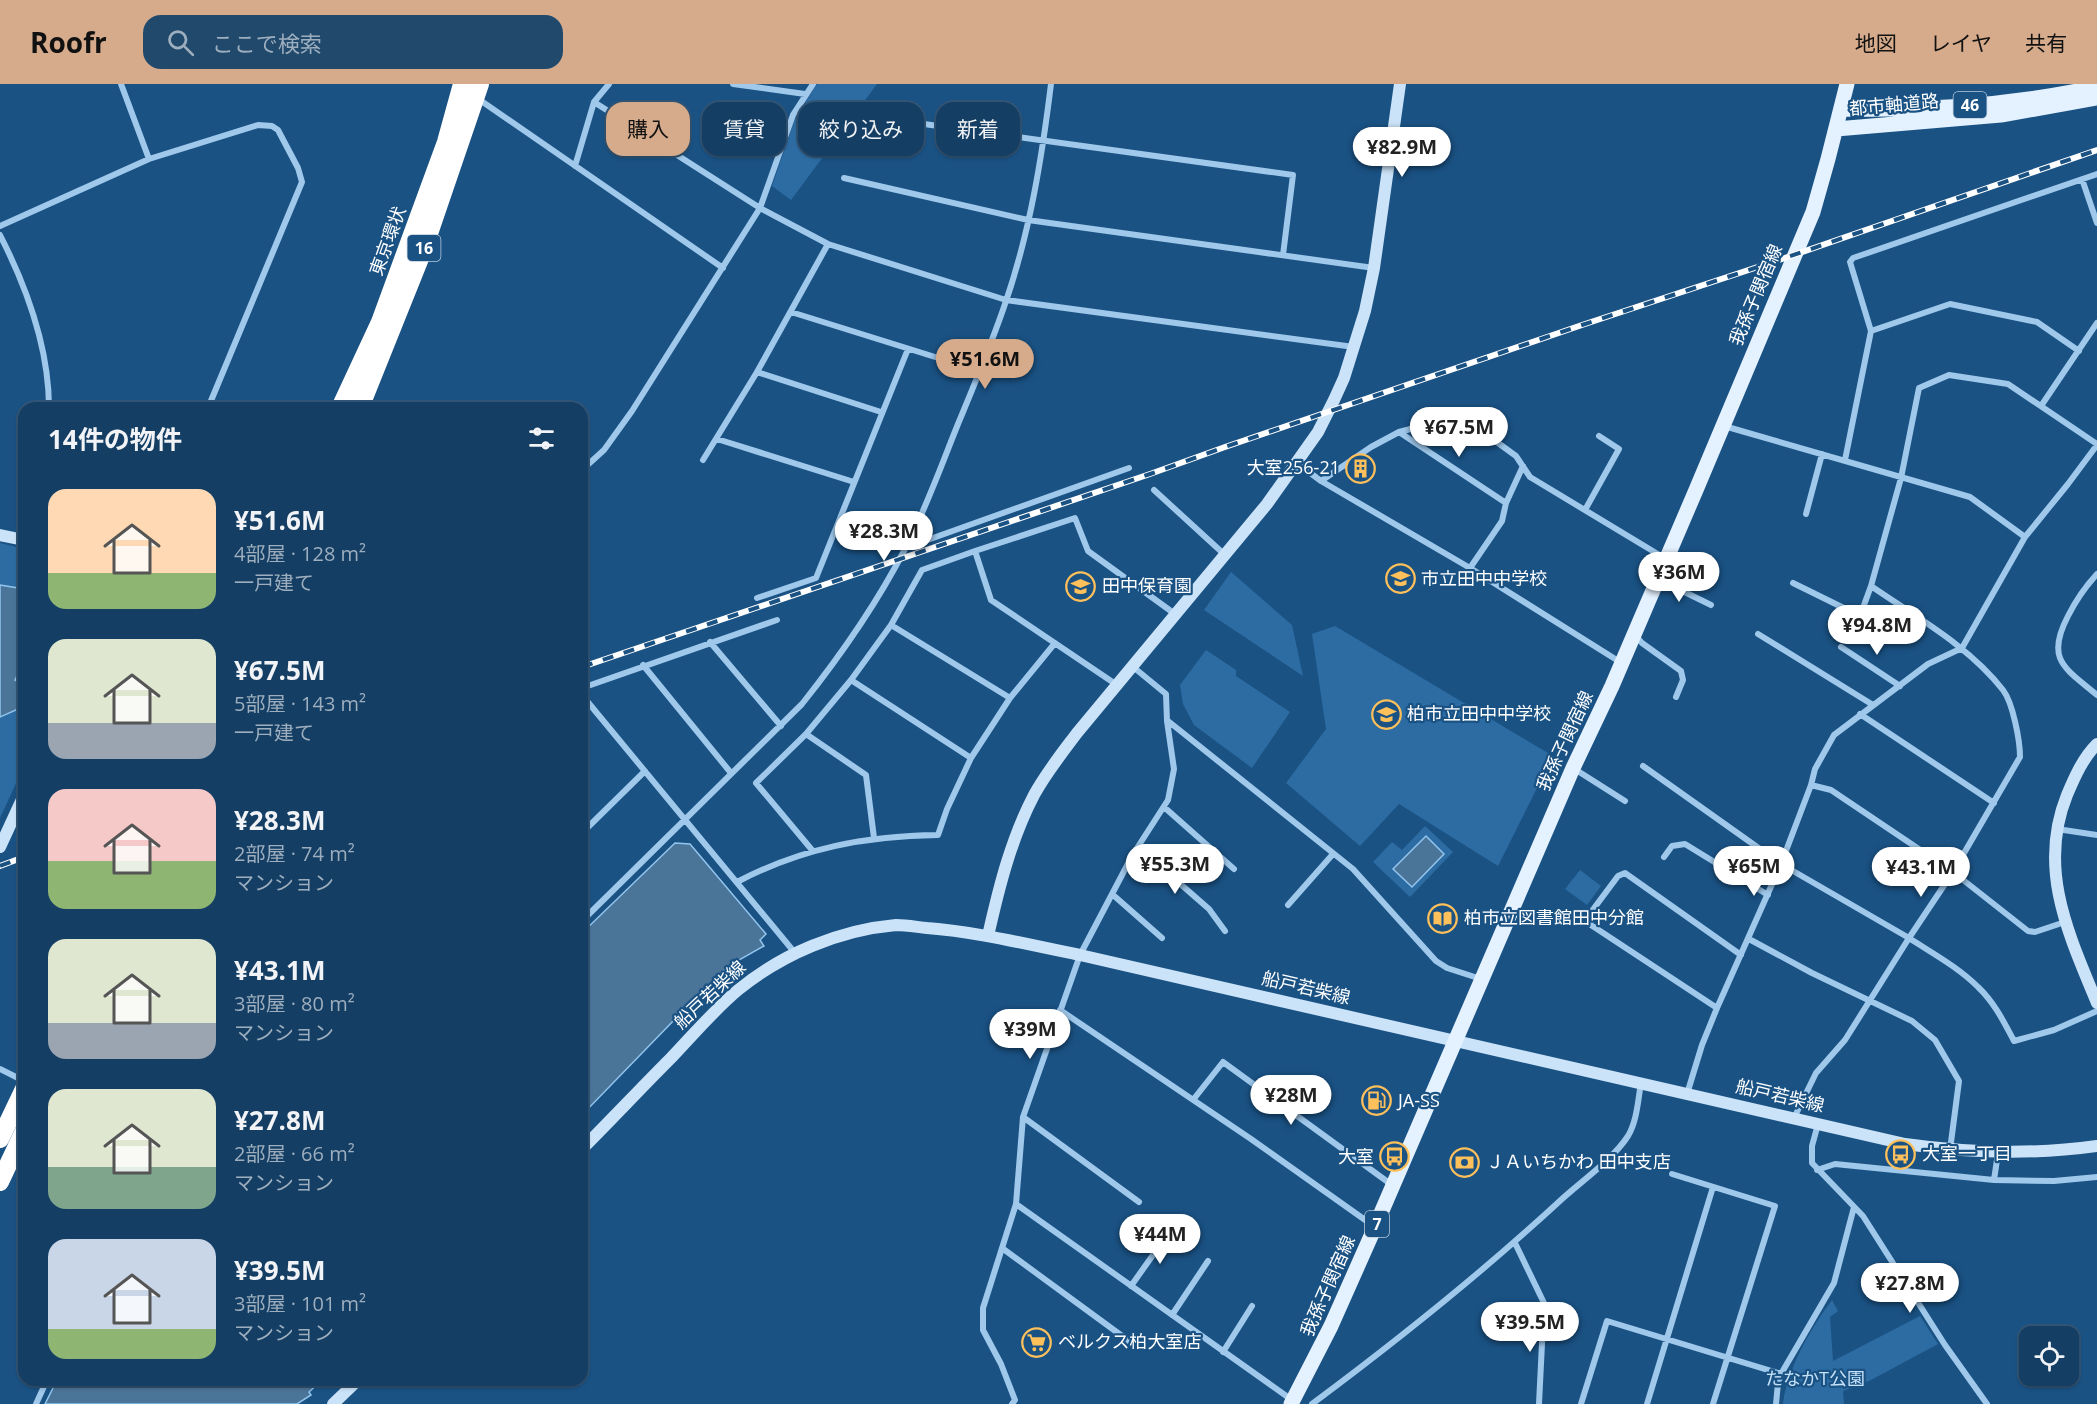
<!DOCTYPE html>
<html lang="ja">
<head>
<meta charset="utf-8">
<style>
	body { margin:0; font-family:"Open Sans","Noto Sans JP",sans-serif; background:#21496c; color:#f1f3f6; height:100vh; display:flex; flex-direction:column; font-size:22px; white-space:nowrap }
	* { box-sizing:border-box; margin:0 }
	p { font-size:20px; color:#9daebe }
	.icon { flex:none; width:33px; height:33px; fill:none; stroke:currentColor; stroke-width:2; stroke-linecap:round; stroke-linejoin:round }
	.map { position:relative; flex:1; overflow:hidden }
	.drawer { position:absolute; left:18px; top:318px; width:570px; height:984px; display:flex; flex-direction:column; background:#143e63; border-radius:18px; box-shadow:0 2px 4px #0004,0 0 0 2px #335778 }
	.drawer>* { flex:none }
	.banner { position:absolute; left:606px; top:18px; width:570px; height:54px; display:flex; gap:12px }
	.fabs { position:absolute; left:2019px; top:1242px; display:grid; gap:12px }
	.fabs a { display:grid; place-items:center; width:60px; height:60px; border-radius:12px; background:#143e63; box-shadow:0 2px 4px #0004,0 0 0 2px #335778; font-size:30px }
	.price { position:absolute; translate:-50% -51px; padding:0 14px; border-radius:21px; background:#fff; color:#222; font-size:20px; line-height:39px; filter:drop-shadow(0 2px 3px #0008) }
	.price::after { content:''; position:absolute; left:50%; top:36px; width:18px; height:14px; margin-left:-9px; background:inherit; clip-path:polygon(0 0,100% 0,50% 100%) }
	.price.on { background:#d6ab8b; color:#111 }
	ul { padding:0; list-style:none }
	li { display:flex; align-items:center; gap:18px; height:150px; padding:0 30px }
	li span { display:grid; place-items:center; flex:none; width:168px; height:120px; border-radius:18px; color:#555 }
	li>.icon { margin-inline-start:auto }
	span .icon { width:72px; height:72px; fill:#fffc; stroke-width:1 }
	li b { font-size:26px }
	h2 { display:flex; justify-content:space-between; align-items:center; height:72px; padding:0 30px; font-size:26px }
	.tag { padding:0 21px; border-radius:18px; background:#143e63; box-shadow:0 2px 4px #0004,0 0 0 2px #335778; font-size:21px; line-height:54px }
	.tag.on { background:#d6ab8b; color:#111 }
	header { display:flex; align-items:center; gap:36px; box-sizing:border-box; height:84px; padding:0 30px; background:#d6ab8b; color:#111 }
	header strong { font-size:28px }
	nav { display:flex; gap:33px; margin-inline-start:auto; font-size:21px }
	.search { width:420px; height:54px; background:#21496c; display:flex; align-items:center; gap:15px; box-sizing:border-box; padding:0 21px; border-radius:18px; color:#9daebe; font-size:22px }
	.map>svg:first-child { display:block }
	.green { fill:#2d6ca2 }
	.water { fill:#4b7499; stroke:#92c5ee; stroke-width:1.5 }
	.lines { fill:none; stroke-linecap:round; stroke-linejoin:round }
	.street { stroke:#9fc8eb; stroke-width:6 }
	.secondary { stroke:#cbe3f8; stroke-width:12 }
	.primary { stroke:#e4f1ff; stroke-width:15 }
	.highway { stroke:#fff; stroke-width:18 }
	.rail-casing { stroke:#fff; stroke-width:6 }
	.rail { stroke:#1a5284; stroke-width:4; stroke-dasharray:11; stroke-linecap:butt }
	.labels { text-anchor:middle; stroke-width:4.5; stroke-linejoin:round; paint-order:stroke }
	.shield { fill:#1a5284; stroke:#bacbda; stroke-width:1.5 }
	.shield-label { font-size:16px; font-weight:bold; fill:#fff }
	.street-label { font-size:18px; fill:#fff; stroke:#1a5284 }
	.poi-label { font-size:18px; fill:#fff; stroke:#1a5284; text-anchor:start }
	.park-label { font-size:18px; fill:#c4e1f8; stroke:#1a5284 }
</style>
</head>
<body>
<header>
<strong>Roofr</strong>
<div class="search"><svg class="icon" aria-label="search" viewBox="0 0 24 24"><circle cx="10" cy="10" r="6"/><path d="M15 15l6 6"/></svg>ここで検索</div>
<nav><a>地図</a><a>レイヤ</a><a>共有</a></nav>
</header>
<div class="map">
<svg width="2097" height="1320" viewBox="0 0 2097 1320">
	<rect width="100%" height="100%" fill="#1a5284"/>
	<path class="green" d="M817 0H877L791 116 772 102 795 35Z
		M0 459 24 465V682L0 734Z
		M1231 488 1292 541 1303 592 1204 526Z
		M1335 542 1553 672 1498 782 1399 720 1360 762 1286 699 1326 645 1312 550Z
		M1206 566 1236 586V592L1290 628 1252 684 1194 641 1183 620 1180 601Z
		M1425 742 1453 768 1410 813 1373 778 1392 758 1402 766Z
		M1580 786 1601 802 1587 821 1565 805Z
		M1832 1216 1838 1227 1830 1233 1833 1277 1920 1232 1938 1260 1871 1296 1843 1307 1844 1320H1783C1787 1285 1811 1244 1832 1216Z"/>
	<path class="water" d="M0 501 24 505V576L15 596 24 600V608L16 626 0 633Z
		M1426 752 1444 770 1412 803 1393 785Z
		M675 759 690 760 766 850 760 856 764 862 730 881 709 900 582 1031V849Z
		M57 1296H322L309 1308 311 1311 297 1320H45Z"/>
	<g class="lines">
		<path class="street" d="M121 0 149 75
			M733 0 805 10
			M477 14 723 184
			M594 18 760 124 828 160 1006 216 1354 263
			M895 36 1293 91 1283 171
			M575 82 594 18 609 0
			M844 94 1028 136 1374 184
			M2082 95 2097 139
			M0 142 149 75 258 41 272 42 278 46 298 84 302 98 208 324
			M0 151C27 204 49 263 49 324
			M791 228 980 287
			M1871 247 1950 220 2037 238 2079 267
			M757 288 881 328
			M2041 322 2097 239
			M1724 342 1970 413 2025 453
			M1399 348 1506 419
			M717 355 854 398
			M703 376 757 288 828 160
			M1845 376 1871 247 1850 178 1853 174 2097 90
			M1297 379 1321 397 1470 484 1620 578
			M582 386 604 366 632 327 760 124 793 31 813 0
			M1321 397 1371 363 1399 348 1461 332 1516 372 1530 393 1666 475
			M1154 406 1225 471
			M1585 426 1619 365 1599 352
			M1806 430 1822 370
			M905 464 1129 384
			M975 467 1075 434 1088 467 1175 530
			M1470 484 1502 437 1506 419 1523 382
			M2097 490C2085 503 2076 516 2068 532 2045 576 2065 584 2097 611
			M1658 495 1711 521
			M1793 499 1860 532 1871 502
			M757 514 816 494 908 265
			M891 541 922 486 975 467 991 516 1117 601
			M1634 550 1642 559 1681 587 1683 596 1676 613
			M1758 550 1873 621
			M710 558 781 642
			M1841 563 1900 602
			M643 581 731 689
			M851 596 971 674
			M582 604 777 536
			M582 611 795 869
			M1010 614 1055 559
			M1860 630 1994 719
			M1168 637 1353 785 1436 877 1447 884 1481 895
			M806 650 866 691 874 754
			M1643 682 1781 780 1909 854 1953 788 2020 673C2020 657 2013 619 2003 606 1969 562 1916 533 1871 502L1901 394 1919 304 1949 291 2008 300 2097 360
			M1573 684 1625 717
			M1811 701 1831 706 1953 788 2028 847 2035 848 2065 838
			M1164 723 1234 785
			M2057 745 2097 751
			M582 749 645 687
			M1138 763 1209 825 1225 847
			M1664 773 1672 762 1685 760 1768 811
			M737 798C802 764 865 752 938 751L947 725 971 674 1010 614 891 541 851 596 806 650 756 699 812 766
			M1112 810 1162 854
			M1288 821 1333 770
			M582 837 802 620C841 571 876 521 905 465 926 425 941 382 958 340 975 299 992 259 1006 217 1030 147 1042 73 1051 0
			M1749 855 1812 889 1912 937 1935 956 1959 997 1950 1066
			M1717 924 1591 841 1589 831 1618 792 1625 789 1741 871
			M1060 926 1251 1055 1375 1143
			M0 985 24 997
			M1687 1010 1702 961 1717 924 1781 780 1811 701 1815 685 1834 651 1928 580 1962 564 2025 453 2068 400 2097 361
			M1193 1016 1223 978 1392 1101
			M1023 1033 1139 1118
			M1794 1034 1816 989 1845 956 1909 854C1932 869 1958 883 1978 903 1994 918 2004 938 2014 957L2054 946 2097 927
			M1818 1040 1812 1062V1079L1863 1132 1945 1261 1987 1320
			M1817 1086 1835 1080 1994 1096 2054 1097 2097 1093
			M1672 1090 1775 1122 1713 1320
			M1994 1096 1998 1069
			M1016 1120 1292 1316
			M1515 1159 1544 1219 1539 1320
			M1002 1164 1133 1260
			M1131 1202 1170 1147
			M1172 1231 1208 1177
			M1223 1268 1252 1222
			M36 1320 47 1296
			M1012 1320 1015 1316 1001 1280 983 1246V1224L1016 1120 1023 1033 1080 871 1132 772 1168 716 1174 685 1167 637 1166 610 1132 582
			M1312 1320C1398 1256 1483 1188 1562 1115 1583 1096 1613 1075 1628 1052 1637 1037 1638 1016 1641 999
			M1581 1320 1607 1237 1781 1290
			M1647 1320 1713 1103
			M1776 1320 1778 1299 1781 1290 1834 1199 1854 1123"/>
		<path class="secondary" d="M0 451 24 456
			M2097 660C2083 674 2075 692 2067 711 2037 785 2069 851 2097 919
			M0 763 24 711
			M988 852C999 803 1011 755 1034 711 1046 689 1062 669 1077 649L1267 420 1318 348 1334 316 1344 294 1365 227 1374 184 1400 0
			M582 1065C612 1035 641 1004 671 974 693 951 714 926 738 906 782 870 839 846 896 841 906 841 917 843 927 844 979 848 1029 861 1080 871L1905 1060C1969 1069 2032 1071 2097 1062
			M333 1320 358 1296"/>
		<path class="primary" d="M1841 25C1927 27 2013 21 2097 3
			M1836 45 2001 31 2097 14
			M1291 1320 1331 1242 1375 1143 1573 684 1612 602 1696 406 1813 128 1828 75 1847 0"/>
		<path class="highway" d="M340 324 380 238 446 58 462 0
			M360 324 423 167 480 0
			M0 1055 24 1005
			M0 1098 24 1047"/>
		<defs>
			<path id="rail" d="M582 583 1150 390 1225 363 1582 241 1782 175 2097 66
				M0 782 24 773"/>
		</defs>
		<use href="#rail" class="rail-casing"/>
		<use href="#rail" class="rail"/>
	</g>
	<defs>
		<symbol id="building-ring" viewBox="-11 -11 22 22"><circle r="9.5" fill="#1a5284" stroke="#fec05b" stroke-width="1.5"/><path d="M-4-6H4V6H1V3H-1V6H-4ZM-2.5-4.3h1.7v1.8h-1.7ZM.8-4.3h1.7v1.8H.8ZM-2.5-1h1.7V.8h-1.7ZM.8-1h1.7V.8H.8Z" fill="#fec05b"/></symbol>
		<symbol id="school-ring" viewBox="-11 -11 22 22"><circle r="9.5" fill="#1a5284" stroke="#fec05b" stroke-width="1.5"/><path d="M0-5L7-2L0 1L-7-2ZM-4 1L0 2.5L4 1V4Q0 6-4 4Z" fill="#fec05b"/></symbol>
		<symbol id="library-ring" viewBox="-11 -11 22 22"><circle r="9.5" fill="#1a5284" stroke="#fec05b" stroke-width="1.5"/><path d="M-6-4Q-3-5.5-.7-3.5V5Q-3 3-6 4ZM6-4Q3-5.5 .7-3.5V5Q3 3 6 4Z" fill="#fec05b"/></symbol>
		<symbol id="fuel-ring" viewBox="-11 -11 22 22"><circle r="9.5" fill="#1a5284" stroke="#fec05b" stroke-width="1.5"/><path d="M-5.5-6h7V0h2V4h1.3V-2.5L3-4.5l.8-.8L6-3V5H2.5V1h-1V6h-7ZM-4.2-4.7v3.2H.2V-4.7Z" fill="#fec05b"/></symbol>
		<symbol id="bus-ring" viewBox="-11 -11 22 22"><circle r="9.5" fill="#1a5284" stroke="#fec05b" stroke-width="1.5"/><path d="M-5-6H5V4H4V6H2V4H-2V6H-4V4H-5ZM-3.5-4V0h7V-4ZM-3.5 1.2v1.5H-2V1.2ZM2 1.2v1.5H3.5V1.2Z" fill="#fec05b"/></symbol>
		<symbol id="bank-ring" viewBox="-11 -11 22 22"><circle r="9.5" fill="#1a5284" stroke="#fec05b" stroke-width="1.5"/><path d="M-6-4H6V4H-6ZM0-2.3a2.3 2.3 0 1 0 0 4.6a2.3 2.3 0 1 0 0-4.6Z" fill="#fec05b"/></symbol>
		<symbol id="supermarket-ring" viewBox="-11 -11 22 22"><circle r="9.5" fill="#1a5284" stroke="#fec05b" stroke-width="1.5"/><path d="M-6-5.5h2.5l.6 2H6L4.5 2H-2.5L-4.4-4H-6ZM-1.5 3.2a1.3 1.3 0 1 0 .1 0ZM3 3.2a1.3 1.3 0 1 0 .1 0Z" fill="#fec05b"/></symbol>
	</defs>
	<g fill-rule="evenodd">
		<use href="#building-ring" x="1344" y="368" width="33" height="33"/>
		<use href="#school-ring" x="1384" y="478" width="33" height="33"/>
		<use href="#school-ring" x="1064" y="486" width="33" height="33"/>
		<use href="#school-ring" x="1370" y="614" width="33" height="33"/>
		<use href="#library-ring" x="1426" y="818" width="33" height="33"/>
		<use href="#fuel-ring" x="1360" y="1000" width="33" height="33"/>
		<use href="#bus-ring" x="1884" y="1054" width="33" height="33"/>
		<use href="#bus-ring" x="1378" y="1056" width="33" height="33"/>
		<use href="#bank-ring" x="1448" y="1062" width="33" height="33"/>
		<use href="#supermarket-ring" x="1020" y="1242" width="33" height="33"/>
	</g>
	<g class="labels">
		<g class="shield">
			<rect x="1953.5" y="8" width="33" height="26" rx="4.5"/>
			<rect x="407.5" y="151" width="33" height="26" rx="4.5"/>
			<rect x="1365" y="1127" width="24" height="26" rx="4.5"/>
		</g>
		<g class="shield-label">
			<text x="1970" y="27">46</text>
			<text x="424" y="170">16</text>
			<text x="1377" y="1146">7</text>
		</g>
		<g class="street-label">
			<text transform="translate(1894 21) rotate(-5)" y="6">都市軸道路</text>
			<text transform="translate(388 157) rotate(-70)" y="6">東京環状</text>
			<text transform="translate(1756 211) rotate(-67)" y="6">我孫子関宿線</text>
			<text transform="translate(1565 657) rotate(-65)" y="6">我孫子関宿線</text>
			<text transform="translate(1306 904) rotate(13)" y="6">船戸若柴線</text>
			<text transform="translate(710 911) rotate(-43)" y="6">船戸若柴線</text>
			<text transform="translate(1780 1012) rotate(13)" y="6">船戸若柴線</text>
			<text transform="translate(1328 1202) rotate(-66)" y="6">我孫子関宿線</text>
		</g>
		<g class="poi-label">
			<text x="1340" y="390" text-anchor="end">大室256-21</text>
			<text x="1421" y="501">市立田中中学校</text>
			<text x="1102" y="508">田中保育園</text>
			<text x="1407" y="636">柏市立田中中学校</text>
			<text x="1464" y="840">柏市立図書館田中分館</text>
			<text x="1398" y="1023">JA-SS</text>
			<text x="1922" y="1076">大室一丁目</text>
			<text x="1374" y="1079" text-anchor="end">大室</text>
			<text x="1486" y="1084">ＪＡいちかわ 田中支店</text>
			<text x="1058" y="1264">ベルクス柏大室店</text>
		</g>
		<g class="park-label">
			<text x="1815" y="1301">たなかT公園</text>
		</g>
	</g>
</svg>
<div class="fabs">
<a><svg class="icon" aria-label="locate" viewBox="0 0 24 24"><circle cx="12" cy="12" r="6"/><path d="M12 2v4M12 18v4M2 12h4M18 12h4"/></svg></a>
</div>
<b class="price" style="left:1402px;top:94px">¥82.9M</b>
<b class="price on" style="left:985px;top:306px">¥51.6M</b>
<b class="price" style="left:1459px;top:374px">¥67.5M</b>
<b class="price" style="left:884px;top:478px">¥28.3M</b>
<b class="price" style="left:1679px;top:519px">¥36M</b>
<b class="price" style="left:1877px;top:572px">¥94.8M</b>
<b class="price" style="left:1175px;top:811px">¥55.3M</b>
<b class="price" style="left:1754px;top:813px">¥65M</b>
<b class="price" style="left:1921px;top:814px">¥43.1M</b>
<b class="price" style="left:1030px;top:976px">¥39M</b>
<b class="price" style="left:1291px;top:1042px">¥28M</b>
<b class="price" style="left:1160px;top:1181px">¥44M</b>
<b class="price" style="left:1910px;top:1230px">¥27.8M</b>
<b class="price" style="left:1530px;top:1269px">¥39.5M</b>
<div class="banner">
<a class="tag on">購入</a>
<a class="tag">賃貸</a>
<a class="tag">絞り込み</a>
<a class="tag">新着</a>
</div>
<section class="drawer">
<h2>14件の物件<svg class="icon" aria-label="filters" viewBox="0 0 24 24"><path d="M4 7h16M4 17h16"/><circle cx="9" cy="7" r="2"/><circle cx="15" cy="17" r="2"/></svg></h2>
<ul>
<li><span style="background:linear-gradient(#ffd9b3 70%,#8fb573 0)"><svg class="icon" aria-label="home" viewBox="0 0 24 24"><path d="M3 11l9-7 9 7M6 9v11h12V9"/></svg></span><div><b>¥51.6M</b><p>4部屋 · 128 m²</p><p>一戸建て</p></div></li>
<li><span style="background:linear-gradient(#dfe7d0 70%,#9aa5b1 0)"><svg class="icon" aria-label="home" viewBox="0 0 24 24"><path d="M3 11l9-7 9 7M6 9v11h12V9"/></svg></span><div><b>¥67.5M</b><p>5部屋 · 143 m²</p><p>一戸建て</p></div></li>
<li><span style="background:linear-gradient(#f6c9c9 60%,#8fb573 0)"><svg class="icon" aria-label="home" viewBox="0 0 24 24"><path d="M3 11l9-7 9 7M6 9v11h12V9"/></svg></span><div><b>¥28.3M</b><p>2部屋 · 74 m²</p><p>マンション</p></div></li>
<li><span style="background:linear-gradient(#dfe7d0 70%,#9aa5b1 0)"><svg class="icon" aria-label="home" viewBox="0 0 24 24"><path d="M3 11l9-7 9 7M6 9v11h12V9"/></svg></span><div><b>¥43.1M</b><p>3部屋 · 80 m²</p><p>マンション</p></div></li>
<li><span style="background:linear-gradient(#dfe7d0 65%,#7fa58c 0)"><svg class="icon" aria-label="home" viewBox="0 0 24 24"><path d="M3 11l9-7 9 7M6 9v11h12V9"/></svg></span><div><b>¥27.8M</b><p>2部屋 · 66 m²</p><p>マンション</p></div></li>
<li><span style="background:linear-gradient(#c9d6e8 75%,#8fb573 0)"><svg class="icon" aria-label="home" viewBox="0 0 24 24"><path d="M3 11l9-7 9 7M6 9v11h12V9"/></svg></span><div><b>¥39.5M</b><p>3部屋 · 101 m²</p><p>マンション</p></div></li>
</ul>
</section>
</div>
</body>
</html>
